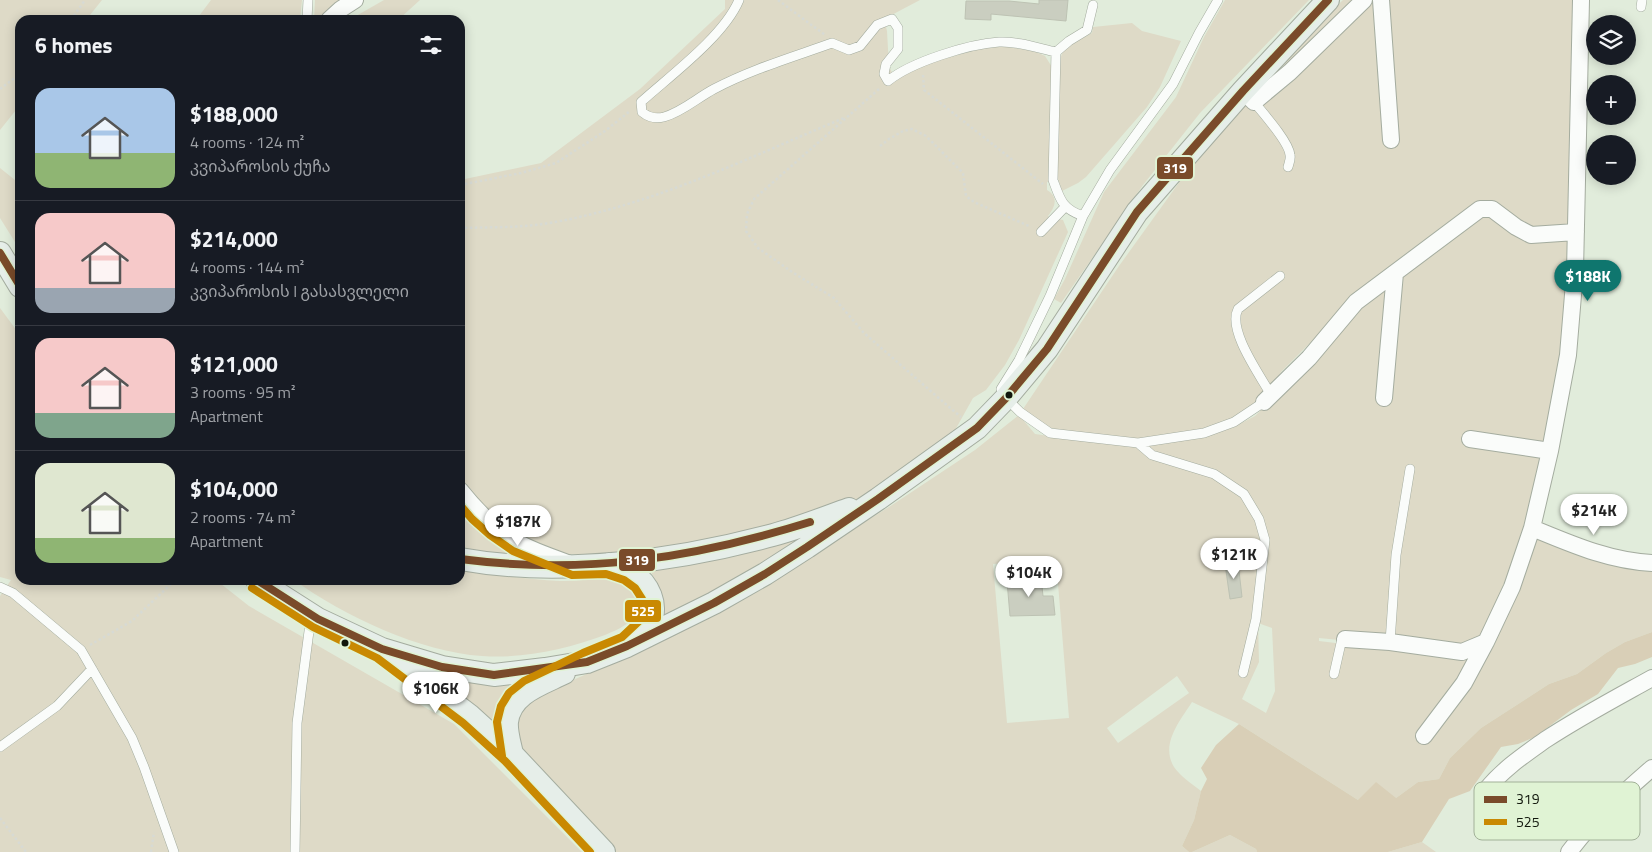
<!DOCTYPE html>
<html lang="en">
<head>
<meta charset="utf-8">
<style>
	body { margin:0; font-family:"Titillium Web","Noto Sans Georgian",sans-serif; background:#20242c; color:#f1f3f6; height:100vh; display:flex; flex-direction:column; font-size:19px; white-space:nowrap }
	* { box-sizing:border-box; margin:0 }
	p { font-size:16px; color:#9ea1a6 }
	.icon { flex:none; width:28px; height:28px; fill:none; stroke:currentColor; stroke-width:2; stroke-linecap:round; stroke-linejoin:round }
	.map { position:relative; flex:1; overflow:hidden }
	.panel { position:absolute; left:15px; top:15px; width:450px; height:570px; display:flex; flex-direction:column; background:#171b24; border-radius:15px; box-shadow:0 2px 12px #0003 }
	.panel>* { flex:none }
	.buttons { position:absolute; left:1586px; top:15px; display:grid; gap:10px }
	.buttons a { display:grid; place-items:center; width:50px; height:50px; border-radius:50%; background:#171b24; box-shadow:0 2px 12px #0003; font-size:25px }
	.price { position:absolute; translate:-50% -42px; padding:0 11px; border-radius:18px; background:#fff; color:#222; font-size:16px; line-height:32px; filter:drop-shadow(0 1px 2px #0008) }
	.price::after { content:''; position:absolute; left:50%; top:30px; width:15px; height:11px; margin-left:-8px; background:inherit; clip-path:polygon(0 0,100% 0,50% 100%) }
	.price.on { background:#0f766e; color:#fff }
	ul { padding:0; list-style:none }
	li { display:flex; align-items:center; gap:15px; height:125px; padding:0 20px }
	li+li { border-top:1px solid #363941 }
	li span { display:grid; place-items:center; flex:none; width:140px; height:100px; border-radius:15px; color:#555 }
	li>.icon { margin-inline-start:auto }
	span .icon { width:60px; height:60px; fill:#fffc; stroke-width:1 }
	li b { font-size:21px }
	h2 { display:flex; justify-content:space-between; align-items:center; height:60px; padding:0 20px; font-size:21px }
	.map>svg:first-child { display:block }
	.green { fill:#dedac7; fill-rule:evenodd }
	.forest { fill:#d9cfb7 }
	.building { fill:#cacec0; stroke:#bdc2b3 }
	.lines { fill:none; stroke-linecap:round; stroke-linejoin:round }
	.lane-casing { stroke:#a4ac9f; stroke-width:10 }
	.street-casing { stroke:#a4ac9f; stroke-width:18 }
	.secondary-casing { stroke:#a4ac9f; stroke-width:24 }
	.path { stroke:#d7dad4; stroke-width:2.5; stroke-dasharray:2.5 2.5; stroke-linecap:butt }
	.lane { stroke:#fafcfa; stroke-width:9 }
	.street { stroke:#fafcfa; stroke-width:16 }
	.secondary { stroke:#e6eee9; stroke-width:22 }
	.bus-1-casing { stroke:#e0f3d4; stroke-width:11 }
	.bus-2-casing { stroke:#e0f3d4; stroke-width:11 }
	.bus-1 { stroke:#7a4b2a; stroke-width:8 }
	.bus-2 { stroke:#c98902; stroke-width:8 }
	.bus-dot { fill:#11170c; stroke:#e0f3d4; stroke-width:2 }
	.key { fill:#e0f3d4; stroke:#a2b198; stroke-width:1 }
	.key-label { font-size:14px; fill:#11170c }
	.line-badge { stroke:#e0f3d4; stroke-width:2 }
	.badge-label { font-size:14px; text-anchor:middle; font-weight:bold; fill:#fff }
</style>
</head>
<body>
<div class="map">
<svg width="1652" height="852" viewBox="0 0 1652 852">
	<rect width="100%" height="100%" fill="#e1ecdb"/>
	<path class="green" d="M0 0H102L86 20H20V105L0 130Z
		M211 0H302L300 20H196Z
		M315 0H343L320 20H314Z
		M384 0H420L398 20H349Z
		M725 0H920L884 19 887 31 889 67 896 79 913 69 932 62 994 45 1034 51 1045 56 1052 67 1051 181 1047 182V190C1059 197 1055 207 1048 216L1054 221 1058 219 1063 220 1068 232 1019 340 1005 365 986 390 973 398 954 432 899 479 836 509 775 532 640 554H568L543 551 517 539 472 497 460 481V180L541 163 640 89 725 9Z
		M1225 0H1309L1200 113 1143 185 1061 303 1054 299 1065 279 1104 192 1176 97 1204 37Z
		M1343 0H1581L1575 271 1532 528 1652 563V632L1625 642 1606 653 1577 674 1549 684 1481 728 1450 758 1439 779 1418 782 1396 798 1358 800 1239 724 1192 702C1180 721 1160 744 1174 767 1180 776 1192 784 1201 791L1194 820 1182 846 1189 852H615L521 755 516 735 519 707 548 691 664 640 781 573 889 507 975 450 1019 415 1035 434 1107 444 1143 445 1207 436 1234 427 1255 416 1300 372 1337 316 1281 372 1263 401 1234 420 1203 432 1137 441 1081 434 1041 426 1023 409 1119 266 1191 166 1313 28ZM1056 559 1069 718 1007 723 993 564ZM1258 623 1272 628 1275 691 1266 713 1242 699 1259 662ZM1319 638 1462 652 1486 643 1459 658 1319 641ZM1177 676 1189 693 1118 743 1107 728Z
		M1132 23 1142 31 1181 41 1160 87 1147 107 1086 177 1078 183 1062 191 1058 179C1058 156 1053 68 1063 52 1069 43 1082 38 1092 33L1093 27Z
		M0 168 20 184V250L0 218Z
		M0 308 20 335V580H216L249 606 454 724 582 852H0V596L11 580 0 577Z
		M460 497 528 554 501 555 460 552Z
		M824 527 659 623 657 585 651 572 640 566Z
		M460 568C493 575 526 579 560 581 588 582 608 572 634 588 644 617 629 625 605 635 567 649 524 659 482 656 420 652 344 616 294 580H460Z
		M402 659 541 677 502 740Z
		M1230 835 1256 849 1257 852H1192Z
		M1422 842 1436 852H1388Z"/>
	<path class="forest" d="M1652 632V657L1635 664 1618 668 1598 694 1571 710 1535 737 1518 744 1501 747 1470 791 1449 799 1422 842 1388 852H1257L1256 849 1230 835 1192 852H1189L1182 846 1194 820 1201 791 1207 779 1201 768 1216 745 1239 724 1358 800 1376 782 1396 798 1418 782 1439 779 1450 758 1481 728 1549 684 1577 674 1606 653 1625 642Z"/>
	<path class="building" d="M1039 0H1068L1066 21 991 14V20L965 19 966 1H1009L1039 4Z
		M1238 562 1242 597 1230 599 1225 564Z
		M1041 577 1043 596H1053L1055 615 1010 616 1007 581Z"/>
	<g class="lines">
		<defs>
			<path id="lane" d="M739 0C724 36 671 75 641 102L642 112C648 117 656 119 664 117 682 112 697 98 714 89 752 69 793 57 832 43L849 50 860 46 877 25 892 19 898 28V49L886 64 884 74 888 81C911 62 969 44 999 42 1017 41 1038 48 1056 52L1069 41 1087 30 1093 5
				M1641 7 1642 0
				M307 20 308 0
				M1056 52 1053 180C1060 199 1062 209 1083 216
				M1254 102C1263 113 1289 142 1290 155 1291 159 1289 163 1288 167
				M1041 232 1065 207
				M1001 389 1019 360 1050 296 1083 216 1110 170 1173 84 1199 33 1218 0
				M1271 395C1260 375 1227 330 1238 309L1280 276
				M1006 398 1020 412 1050 433 1138 443 1204 433 1234 422 1264 402
				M1138 443 1152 455 1214 474 1244 494 1259 519 1265 540 1256 619 1243 673
				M0 587 13 593 81 650 132 738 144 767 174 852
				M1390 642 1396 555 1410 469
				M1334 674 1341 643 1342 640 1345 639
				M0 747 57 706 92 669
				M295 852 297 723 311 616"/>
			<path id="street" d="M1381 0 1391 140
				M329 20 341 9 355 0
				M1243 91 1254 102 1290 72 1364 0
				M1384 398 1395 273
				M1264 402 1309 358 1356 302 1480 209H1492L1516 227 1531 235 1576 232
				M1470 439 1550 451
				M460 490C476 510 495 530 517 542 533 551 551 557 568 563
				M1532 528C1571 544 1609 561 1652 563
				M1345 639 1390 642 1462 652 1486 642
				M1424 736 1464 683 1486 642 1512 587 1532 528 1550 451 1568 355 1575 271 1581 0
				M1486 790C1503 769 1524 755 1545 740 1580 717 1616 698 1652 678
				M1569 852C1592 821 1622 794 1652 768"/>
			<path id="secondary" d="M0 253 20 286
				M460 559C560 577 676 561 773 535 799 528 824 518 849 509
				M609 564C616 566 624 568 631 572 649 584 659 605 649 625 646 630 640 635 635 639
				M257 580 318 619 382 649 442 667 494 675 545 669 587 662 627 646 714 603 765 574 807 547 878 499 977 428 1006 398 1047 349 1137 212 1243 91 1328 0
				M393 657 469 715 512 754 604 852
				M512 754C510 744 506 732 507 722 510 693 542 684 564 673"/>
		</defs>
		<use href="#lane" class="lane-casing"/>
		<use href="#street" class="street-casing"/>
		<use href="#secondary" class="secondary-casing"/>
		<path class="path" d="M778 0 825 35
			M71 20 85 0
			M923 75 924 90 1043 184
			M0 89 20 74
			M879 89 754 199 747 214 746 231 758 248 792 272 834 298 864 333 949 407 961 417
			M880 146 889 139 903 131 912 129 926 136 963 173 966 196 974 202 1031 227
			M460 185 521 173 556 163 605 131 630 111
			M460 228C491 227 524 228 555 222 655 204 750 157 844 118
			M90 645 132 621 175 580
			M0 818 26 852
			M151 852 154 832"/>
		<use href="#lane" class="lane"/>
		<use href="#street" class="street"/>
		<use href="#secondary" class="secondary"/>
		<defs>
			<path id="bus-1" d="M0 253 20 286
				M460 559C584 575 691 559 810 522
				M257 580 318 619 382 649 442 667 494 675 587 662 627 646 714 603 765 574 807 547 878 499 977 428 1006 398 1047 349 1137 212 1243 91 1328 0"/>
			<path id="bus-2" d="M460 505 472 519 490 535 513 551 572 575 606 574 624 580 635 588 642 599 644 608 639 621 622 637 583 653 524 681 509 693 501 706 497 722 502 756
				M252 588 313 627 377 658 463 723 505 761 590 852"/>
		</defs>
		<use href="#bus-1" class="bus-1-casing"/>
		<use href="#bus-2" class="bus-2-casing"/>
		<use href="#bus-1" class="bus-1"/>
		<use href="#bus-2" class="bus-2"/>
	</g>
	<g class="bus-dot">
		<circle cx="1009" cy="395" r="4.5"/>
		<circle cx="345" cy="643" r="4.5"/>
	</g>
	<rect x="1474" y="782" width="166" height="58" rx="8" class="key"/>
	<rect x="1484" y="796" width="23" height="7" fill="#7a4b2a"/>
	<rect x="1484" y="819" width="23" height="6" fill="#c98902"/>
	<g class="key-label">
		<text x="1516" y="804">319</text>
		<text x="1516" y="827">525</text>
	</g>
	<g class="line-badge">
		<rect x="1156" y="156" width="38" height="24" rx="5" fill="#7a4b2a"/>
		<rect x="618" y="548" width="38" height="24" rx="5" fill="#7a4b2a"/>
		<rect x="624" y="599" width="38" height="24" rx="5" fill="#c98902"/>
	</g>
	<g class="badge-label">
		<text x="1175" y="173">319</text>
		<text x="637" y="565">319</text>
		<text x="643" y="616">525</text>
	</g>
</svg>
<div class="buttons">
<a><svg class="icon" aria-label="layers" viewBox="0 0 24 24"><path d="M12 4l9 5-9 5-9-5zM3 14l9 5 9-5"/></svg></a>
<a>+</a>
<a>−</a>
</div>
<b class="price on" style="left:1588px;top:302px">$188K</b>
<b class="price" style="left:1594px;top:536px">$214K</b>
<b class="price" style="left:518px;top:547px">$187K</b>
<b class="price" style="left:1234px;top:580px">$121K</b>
<b class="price" style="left:1029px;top:598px">$104K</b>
<b class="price" style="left:436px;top:714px">$106K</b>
<section class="panel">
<h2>6 homes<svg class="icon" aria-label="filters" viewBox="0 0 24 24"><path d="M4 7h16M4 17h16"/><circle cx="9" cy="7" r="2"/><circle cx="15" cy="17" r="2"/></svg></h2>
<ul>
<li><span style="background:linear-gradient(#a9c7e8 65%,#8fb573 0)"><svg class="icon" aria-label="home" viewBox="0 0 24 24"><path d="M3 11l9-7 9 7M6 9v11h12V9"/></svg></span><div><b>$188,000</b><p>4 rooms · 124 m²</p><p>კვიპაროსის ქუჩა</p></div></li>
<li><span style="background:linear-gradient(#f6c9c9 75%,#9aa5b1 0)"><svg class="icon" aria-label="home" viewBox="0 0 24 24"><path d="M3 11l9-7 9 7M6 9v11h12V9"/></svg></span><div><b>$214,000</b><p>4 rooms · 144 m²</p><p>კვიპაროსის I გასასვლელი</p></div></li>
<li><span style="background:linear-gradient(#f6c9c9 75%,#7fa58c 0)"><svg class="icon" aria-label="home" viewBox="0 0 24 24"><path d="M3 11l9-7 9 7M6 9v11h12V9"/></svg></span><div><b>$121,000</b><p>3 rooms · 95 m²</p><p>Apartment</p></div></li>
<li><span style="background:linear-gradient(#dfe7d0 75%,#8fb573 0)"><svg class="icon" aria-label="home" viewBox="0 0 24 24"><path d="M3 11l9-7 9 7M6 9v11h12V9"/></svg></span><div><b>$104,000</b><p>2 rooms · 74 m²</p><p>Apartment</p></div></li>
</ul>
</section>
</div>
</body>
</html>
